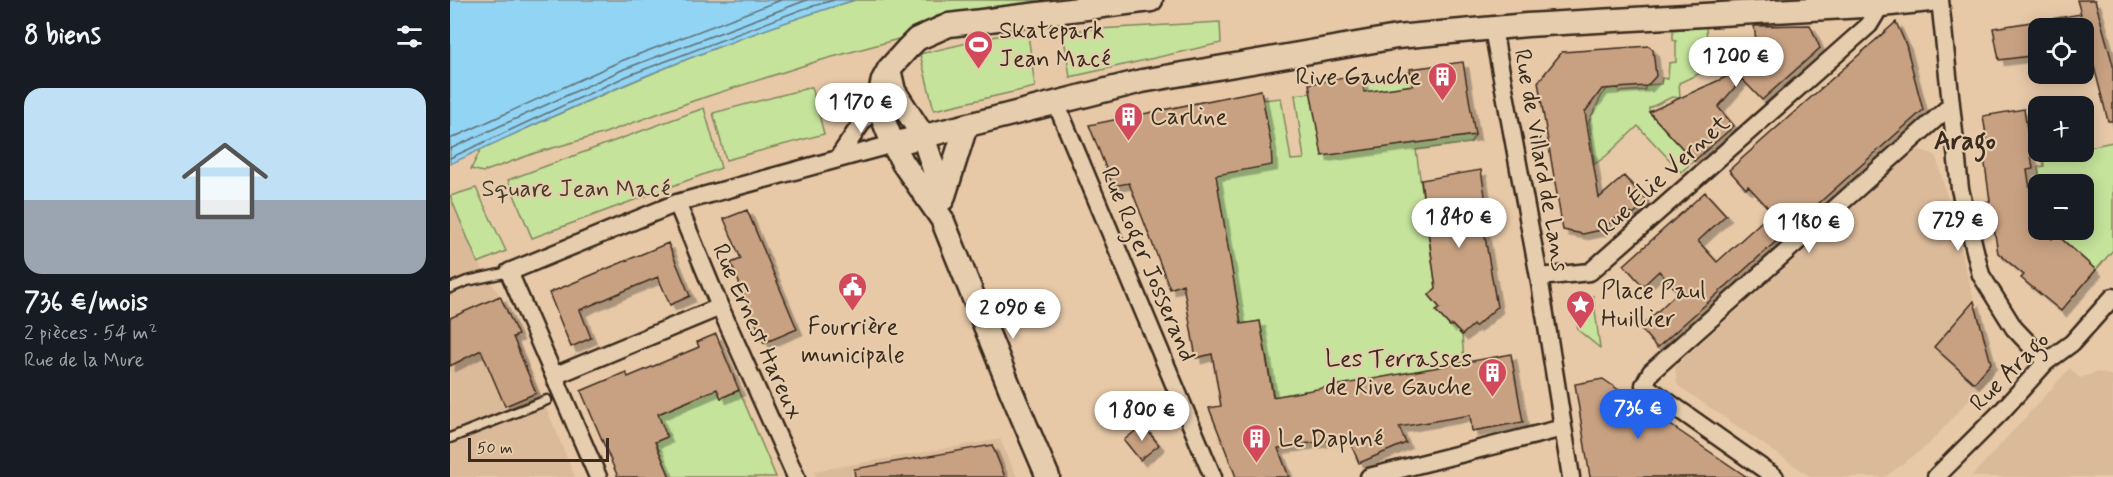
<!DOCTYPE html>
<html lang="fr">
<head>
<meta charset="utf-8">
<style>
	body { margin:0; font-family:Mynerve,sans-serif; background:#20242c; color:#f1f3f6; height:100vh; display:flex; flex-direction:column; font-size:22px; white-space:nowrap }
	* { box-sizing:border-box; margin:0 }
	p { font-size:20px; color:#9ea1a6 }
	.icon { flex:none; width:33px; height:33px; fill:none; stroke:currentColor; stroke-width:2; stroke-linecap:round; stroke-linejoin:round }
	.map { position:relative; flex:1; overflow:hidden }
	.sheet { display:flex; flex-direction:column; background:#171b24; width:450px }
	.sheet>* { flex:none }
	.buttons { position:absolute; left:1578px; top:18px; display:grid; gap:12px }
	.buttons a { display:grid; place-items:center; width:66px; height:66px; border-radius:12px; background:#171b24; box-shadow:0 3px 15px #0003; font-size:30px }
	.scale { position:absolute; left:18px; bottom:15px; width:141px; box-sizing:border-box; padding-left:6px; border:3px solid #3b2a1e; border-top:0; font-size:16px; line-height:21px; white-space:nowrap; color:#3b2a1e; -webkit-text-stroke:4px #e5cdad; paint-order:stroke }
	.price { position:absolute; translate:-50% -51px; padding:0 14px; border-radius:21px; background:#fff; color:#222; font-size:20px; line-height:39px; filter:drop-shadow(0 2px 3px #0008) }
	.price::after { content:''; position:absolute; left:50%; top:36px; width:18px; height:14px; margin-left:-9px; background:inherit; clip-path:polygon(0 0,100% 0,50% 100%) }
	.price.on { background:#2563eb; color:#fff }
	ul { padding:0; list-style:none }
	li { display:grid; align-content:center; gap:12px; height:318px; padding:0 24px }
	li+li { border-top:2px solid #363941 }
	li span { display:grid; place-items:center; height:186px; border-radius:18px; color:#555 }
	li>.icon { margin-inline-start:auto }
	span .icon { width:108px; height:108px; fill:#fffc; stroke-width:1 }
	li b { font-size:26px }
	h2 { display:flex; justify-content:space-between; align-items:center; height:72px; padding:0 24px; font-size:26px }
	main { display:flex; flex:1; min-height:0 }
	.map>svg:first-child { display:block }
	.built { fill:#dbba9a }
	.green { fill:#c5e39b; stroke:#80865c; stroke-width:1.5 }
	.water { fill:#92d4f4; stroke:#6f909e; stroke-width:1.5 }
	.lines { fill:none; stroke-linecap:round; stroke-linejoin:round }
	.shore { stroke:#5e6e74; stroke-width:1.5 }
	.building { fill:#c8a182; stroke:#3b2a1e; stroke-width:1.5; filter:url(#shadow) }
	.lane-casing { stroke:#3b2a1e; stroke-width:13 }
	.street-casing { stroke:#3b2a1e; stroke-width:21 }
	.secondary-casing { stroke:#3b2a1e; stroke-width:27 }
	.lane { stroke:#e5cdad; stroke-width:8 }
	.street { stroke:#e5cdad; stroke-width:16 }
	.secondary { stroke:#e5cdad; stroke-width:22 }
	.labels { text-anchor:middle; stroke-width:4.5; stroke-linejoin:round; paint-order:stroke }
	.poi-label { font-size:24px; fill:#3b2a1e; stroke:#e5cdad; text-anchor:start }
	.street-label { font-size:24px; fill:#3b2a1e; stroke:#e5cdad }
	.park-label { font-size:24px; fill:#493c2a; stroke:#e5cdad }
	.neighbourhood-label { font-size:26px; font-weight:bold; fill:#3b2a1e; stroke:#e5cdad }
</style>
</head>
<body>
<main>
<section class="sheet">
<h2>8 biens<svg class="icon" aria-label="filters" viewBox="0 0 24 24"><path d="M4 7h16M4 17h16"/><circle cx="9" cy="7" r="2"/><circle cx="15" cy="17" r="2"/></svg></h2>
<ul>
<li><span style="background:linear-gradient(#bfe0f5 60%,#9aa5b1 0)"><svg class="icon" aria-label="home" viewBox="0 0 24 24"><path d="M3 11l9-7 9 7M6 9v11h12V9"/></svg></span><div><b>736 €/mois</b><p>2 pièces · 54 m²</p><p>Rue de la Mure</p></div></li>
</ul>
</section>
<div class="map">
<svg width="1663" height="477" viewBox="0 0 1663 477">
	<defs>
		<filter id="shadow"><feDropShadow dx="5.5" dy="5.5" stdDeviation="0" flood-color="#0004"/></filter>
	</defs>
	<rect width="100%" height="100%" fill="#e7c9a8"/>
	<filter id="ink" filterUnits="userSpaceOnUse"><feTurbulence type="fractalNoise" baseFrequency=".0167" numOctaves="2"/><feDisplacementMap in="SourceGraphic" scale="12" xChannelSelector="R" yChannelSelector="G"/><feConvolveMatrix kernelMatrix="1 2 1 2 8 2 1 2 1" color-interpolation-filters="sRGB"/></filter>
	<g filter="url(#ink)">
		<path class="built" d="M1468 149 1486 155 1543 373 1478 445 1435 477H1361L1227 385 1225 366Z
			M2 203 26 259 50 296 125 477H0V204Z
			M1620 368 1630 378 1647 372 1663 376V477H1521Z
			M550 439 567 477H366L364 471Z"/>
		<path class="green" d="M405 0H626L486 16 452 38 368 61 243 101 152 134 85 153 33 172 21 169 31 149C153 94 276 38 405 0Z
			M770 22 771 43 620 77 613 31Z
			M1256 27 1259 69 1229 83 1230 98 1222 97 1199 108V112L1244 161 1231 172 1188 126 1156 156 1145 164 1139 121 1152 95 1157 89 1168 88 1169 92 1195 90V85L1211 84 1212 78 1218 79 1219 63 1226 62V41L1223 40V30Z
			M578 34 585 87 484 110 470 54 547 36Z
			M960 72 968 124 1021 117 1025 135 1020 143 966 150 986 288 979 295 990 308 987 312 1000 326 1002 325 1012 335 1014 362 929 378 923 387 855 391 824 397 810 321 791 324 772 213 713 110 752 102 763 163 822 153 813 100 831 98 841 160 854 159 845 95 861 93 869 137 920 128 912 81Z
			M362 87 374 134 276 160 263 113Z
			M254 108 271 168 82 238 58 180Z
			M1663 142V250L1646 270 1609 236 1612 232 1609 230H1634V184H1591L1588 167 1594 166 1593 155 1612 152H1634V148Z
			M26 188 56 251 28 263 0 196Z
			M1143 296 1150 348 1128 330 1126 312Z
			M267 389 271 398 289 390 326 477H220L196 419Z"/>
		<path class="water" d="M0 0H405C265 42 131 102 0 164Z"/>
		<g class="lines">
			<path class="shore" d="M0 139 171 61 331 0
				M0 149 174 69 357 0
				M0 158 177 76 353 9 384 0"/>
		</g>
		<path class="building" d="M1627 0H1645L1663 65V121H1658L1638 43 1634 44V28H1596L1595 20 1631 14Z
			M1588 21V55L1549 60 1543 28Z
			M1446 22 1456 45 1473 110 1207 348 1190 328 1228 292 1209 271 1193 286 1174 265 1255 192 1276 215 1248 241 1267 262 1322 212 1298 186 1296 189 1279 170Z
			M1360 25 1370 48 1312 100 1292 79 1268 107 1284 126 1244 161 1199 112 1309 62 1304 26Z
			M1199 46 1203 50 1206 76 1197 86 1152 89 1135 112 1149 198 1174 176 1198 202 1183 215 1177 209 1151 230 1133 234 1113 230 1088 82 1112 52Z
			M1013 62 1025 135 872 156 859 84 911 75 914 92 963 85 960 69Z
			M811 90 821 144 822 165 766 175 791 324 810 321 823 397 1061 354 1073 422 1022 431 1020 415 949 427 956 443 909 463 898 437 828 448 839 477H786L759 408 771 406 762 354 746 358 733 284 720 289 679 183 663 186 639 125Z
			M1574 109 1583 169 1577 170 1586 225 1602 239 1606 234 1646 270 1611 311 1571 278 1574 275 1548 253 1542 216H1538L1535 202 1540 201 1532 142 1537 141 1533 116Z
			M1031 170 1037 208H1035L1037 225H1033L1047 307 1025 327 1023 325 1012 335 1002 325 1000 326 986 311 990 308 979 295 986 288 971 180Z
			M297 210 347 329 314 343 281 263 291 259 274 219Z
			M218 243 240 296 220 305 208 277 174 291 130 310 141 338 121 347 99 293Z
			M50 296 68 335 63 337 86 393 55 406 31 350 0 366V318Z
			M1524 301 1541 363 1524 383 1484 347Z
			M266 334 289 390 271 398 267 389 208 414 217 437 205 442 220 477H168L131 391 176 372 178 377 249 347 247 342Z
			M1153 379 1185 401 1297 477H1140L1125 384Z
			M693 425 709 445 690 460 674 440Z
			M542 445 555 477H405L404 469Z"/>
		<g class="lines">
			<defs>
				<path id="lane" d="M0 288 17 281 59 272
					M0 438 97 400"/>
				<path id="street" d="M1490 0 1510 189 1531 275 1564 328 1596 362
					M1043 29 1089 277 1121 477
					M606 103 763 477
					M388 158 429 97
					M227 203 270 307 346 477
					M1089 277 1140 272 1419 25 1431 5
					M104 376 270 307
					M148 477 59 272 227 203 443 144
					M919 477 1113 428
					M1325 477 1194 385 1201 372 1500 106
					M1486 477 1552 411 1596 362 1622 343 1663 297"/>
				<path id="secondary" d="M439 69 444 91 473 136 493 197
					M443 144 692 81 947 37 1077 25 1431 5 1480 0
					M493 199 516 126
					M598 477 562 393 492 219 453 163 443 144 433 119 429 97 433 80 439 69 457 49 467 39 499 25 701 0"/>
			</defs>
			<use href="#lane" class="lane-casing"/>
			<use href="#street" class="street-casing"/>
			<use href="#secondary" class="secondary-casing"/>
			<use href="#lane" class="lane"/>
			<use href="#street" class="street"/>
			<use href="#secondary" class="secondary"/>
		</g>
	</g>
	<defs>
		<symbol id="stadium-pin" viewBox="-11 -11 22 30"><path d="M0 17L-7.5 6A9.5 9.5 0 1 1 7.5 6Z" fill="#d1495b" stroke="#e5cdad"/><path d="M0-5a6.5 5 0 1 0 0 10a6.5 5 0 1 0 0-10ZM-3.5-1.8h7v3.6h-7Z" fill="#fff"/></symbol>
		<symbol id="building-pin" viewBox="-11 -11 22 30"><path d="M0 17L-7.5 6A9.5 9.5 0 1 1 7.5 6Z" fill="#d1495b" stroke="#e5cdad"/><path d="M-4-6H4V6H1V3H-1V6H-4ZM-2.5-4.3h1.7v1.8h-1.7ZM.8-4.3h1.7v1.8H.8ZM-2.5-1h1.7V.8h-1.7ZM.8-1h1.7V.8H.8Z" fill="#fff"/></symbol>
		<symbol id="civic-pin" viewBox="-11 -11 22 30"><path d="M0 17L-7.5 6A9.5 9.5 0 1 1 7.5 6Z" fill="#d1495b" stroke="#e5cdad"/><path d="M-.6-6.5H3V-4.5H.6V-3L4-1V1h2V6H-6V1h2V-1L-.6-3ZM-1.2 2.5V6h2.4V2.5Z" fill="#fff"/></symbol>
		<symbol id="sight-pin" viewBox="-11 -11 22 30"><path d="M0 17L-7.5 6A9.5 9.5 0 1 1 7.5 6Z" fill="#d1495b" stroke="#e5cdad"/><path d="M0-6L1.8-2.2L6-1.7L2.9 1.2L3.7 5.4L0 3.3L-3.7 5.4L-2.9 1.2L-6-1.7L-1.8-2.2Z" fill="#fff"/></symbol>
	</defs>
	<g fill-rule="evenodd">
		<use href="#stadium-pin" x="512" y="28" width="33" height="45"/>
		<use href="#building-pin" x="976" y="60" width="33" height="45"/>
		<use href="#building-pin" x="662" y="100" width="33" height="45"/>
		<use href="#civic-pin" x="386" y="270" width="33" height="45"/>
		<use href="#sight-pin" x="1114" y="288" width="33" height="45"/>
		<use href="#building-pin" x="1026" y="356" width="33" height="45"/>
		<use href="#building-pin" x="790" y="422" width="33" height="45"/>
	</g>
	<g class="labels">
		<g class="poi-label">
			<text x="549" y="38">Skatepark<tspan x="549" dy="28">Jean Macé</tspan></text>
			<text x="971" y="84" text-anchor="end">Rive Gauche</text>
			<text x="700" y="124">Carline</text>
			<text x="1151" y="298">Place Paul<tspan x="1151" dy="28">Huillier</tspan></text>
			<text x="403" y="334" text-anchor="middle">Fourrière<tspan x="403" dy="28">municipale</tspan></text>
			<text x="1022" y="366" text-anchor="end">Les Terrasses<tspan x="1022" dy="28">de Rive Gauche</tspan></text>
			<text x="828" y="446">Le Daphné</text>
		</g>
		<g class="street-label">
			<text transform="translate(1092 160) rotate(80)" y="8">Rue de Villard de Lans</text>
			<text transform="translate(1213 175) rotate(-42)" y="8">Rue Élie Vernet</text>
			<text transform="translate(699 264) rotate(67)" y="8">Rue Roger Josserand</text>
			<text transform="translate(308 331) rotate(66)" y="8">Rue Ernest Hareux</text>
			<text transform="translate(1559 371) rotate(-45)" y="8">Rue Arago</text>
		</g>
		<g class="park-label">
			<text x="126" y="196">Square Jean Macé</text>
		</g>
		<g class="neighbourhood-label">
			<text x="1515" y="149">Arago</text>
		</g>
	</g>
</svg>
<div class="buttons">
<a><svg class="icon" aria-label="locate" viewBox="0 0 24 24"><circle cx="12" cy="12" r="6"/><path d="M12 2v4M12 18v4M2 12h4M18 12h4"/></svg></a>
<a>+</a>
<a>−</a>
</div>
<div class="scale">50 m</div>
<b class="price" style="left:1286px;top:88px">1 200 €</b>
<b class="price" style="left:411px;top:134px">1 170 €</b>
<b class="price" style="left:1009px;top:249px">1 840 €</b>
<b class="price" style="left:1508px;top:252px">729 €</b>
<b class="price" style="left:1359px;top:254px">1 180 €</b>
<b class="price" style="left:563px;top:340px">2 090 €</b>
<b class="price on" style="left:1188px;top:440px">736 €</b>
<b class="price" style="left:692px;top:442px">1 800 €</b>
</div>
</main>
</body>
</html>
